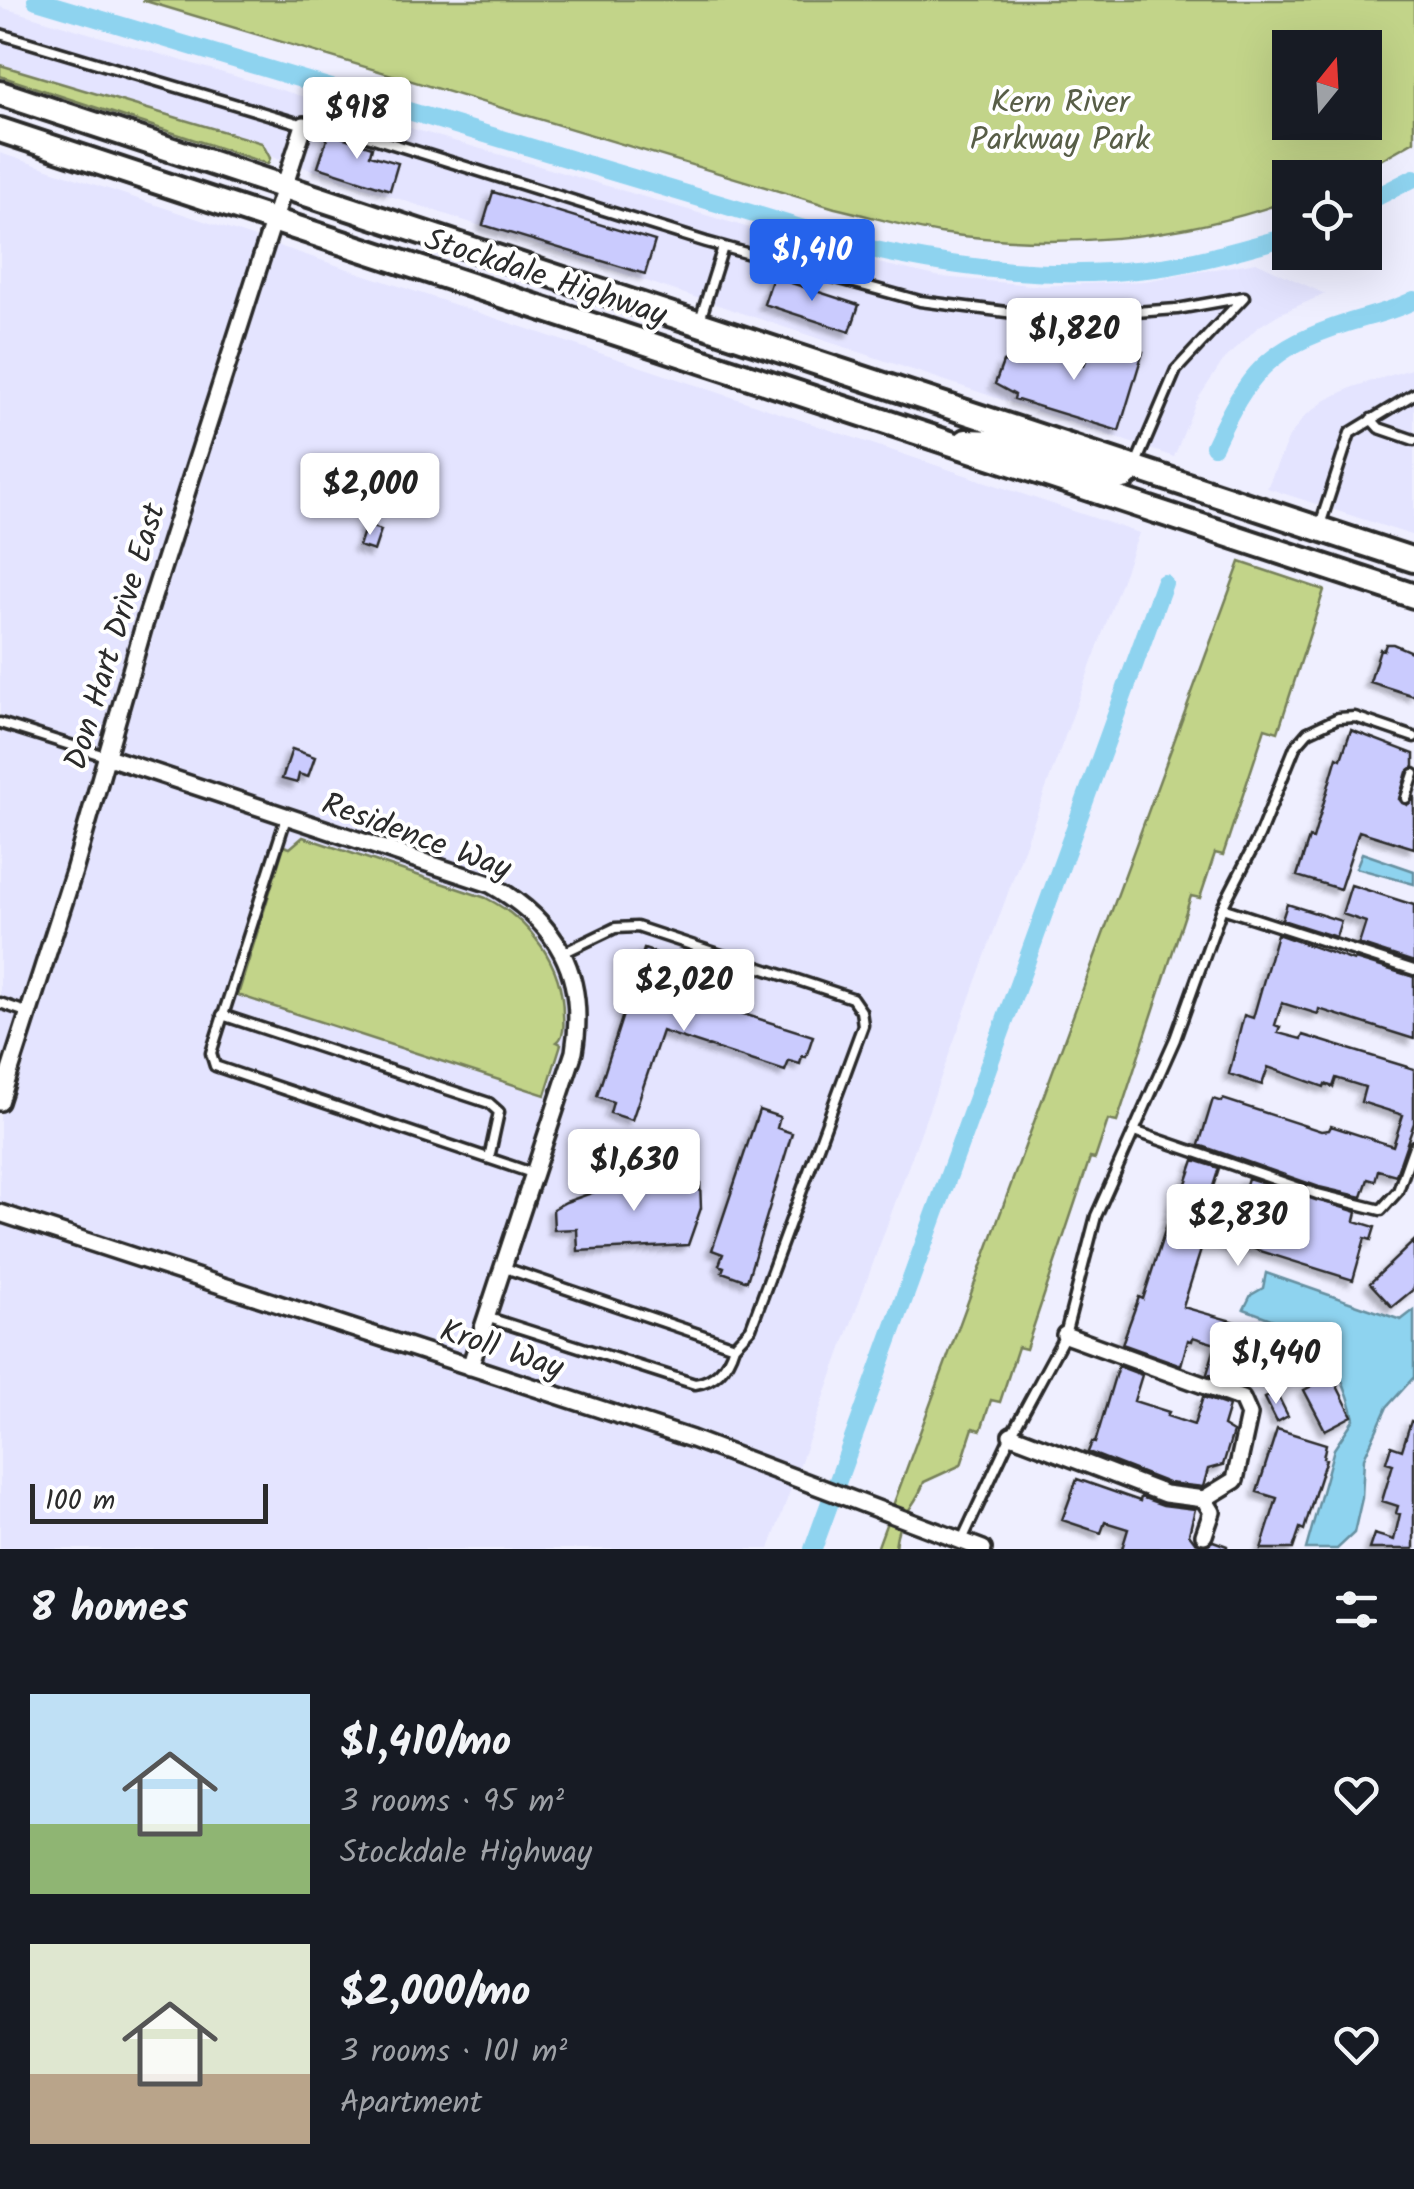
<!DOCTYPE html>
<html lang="en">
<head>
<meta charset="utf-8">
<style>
	body { margin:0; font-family:Kalam,sans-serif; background:#242831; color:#f1f3f6; height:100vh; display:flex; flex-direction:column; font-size:38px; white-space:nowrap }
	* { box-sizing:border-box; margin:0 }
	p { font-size:32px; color:#9ea1a6 }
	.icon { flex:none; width:55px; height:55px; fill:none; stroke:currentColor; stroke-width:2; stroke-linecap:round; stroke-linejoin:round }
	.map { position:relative; height:1549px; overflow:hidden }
	.drawer { display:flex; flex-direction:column; background:#171b24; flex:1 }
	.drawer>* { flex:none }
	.needle { width:65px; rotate:18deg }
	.controls { position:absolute; left:1272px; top:30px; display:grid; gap:20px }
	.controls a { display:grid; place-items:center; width:110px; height:110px; border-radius:0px; background:#171b24; box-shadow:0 10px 40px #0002; font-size:50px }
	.scale { position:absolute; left:30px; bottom:25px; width:238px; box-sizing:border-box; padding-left:10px; border:5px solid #2b2b2b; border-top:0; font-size:28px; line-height:35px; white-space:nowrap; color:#2b2b2b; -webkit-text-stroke:8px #fff; paint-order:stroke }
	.price { position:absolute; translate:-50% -85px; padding:0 22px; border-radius:10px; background:#fff; color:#222; font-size:32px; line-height:65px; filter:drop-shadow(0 2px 5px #0008) }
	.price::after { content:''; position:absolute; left:50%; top:60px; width:30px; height:22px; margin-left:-15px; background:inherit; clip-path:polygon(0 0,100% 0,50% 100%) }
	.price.selected { background:#2563eb; color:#fff }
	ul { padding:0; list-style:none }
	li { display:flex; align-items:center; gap:30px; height:250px; padding:0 30px }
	li span { display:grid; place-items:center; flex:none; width:280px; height:200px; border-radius:0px; color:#555 }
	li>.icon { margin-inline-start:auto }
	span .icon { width:120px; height:120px; fill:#fffc; stroke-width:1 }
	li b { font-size:42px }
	h2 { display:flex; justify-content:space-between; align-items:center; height:120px; padding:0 30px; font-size:42px }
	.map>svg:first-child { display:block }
	.built { fill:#e4e4ff }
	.green { fill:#c2d489; stroke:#76805a; stroke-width:2.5; fill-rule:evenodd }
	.water { fill:#8ed3ef; stroke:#6690a1; stroke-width:2.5 }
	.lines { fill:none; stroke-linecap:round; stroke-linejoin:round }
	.canal { stroke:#8ed3ef; stroke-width:18 }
	.building { fill:#cacbfe; stroke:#2b2b2b; stroke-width:2.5; filter:url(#shadow) }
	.lane-casing { stroke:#2b2b2b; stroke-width:15 }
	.street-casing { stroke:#2b2b2b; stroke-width:22 }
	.primary-casing { stroke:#2b2b2b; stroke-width:30 }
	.lane { stroke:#fff; stroke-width:8 }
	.street { stroke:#fff; stroke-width:15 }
	.primary { stroke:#fff; stroke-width:22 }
	.labels { text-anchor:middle; stroke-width:8; stroke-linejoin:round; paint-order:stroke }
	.park-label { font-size:32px; fill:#585e47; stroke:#fff }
	.street-label { font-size:32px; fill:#2b2b2b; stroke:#fff }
</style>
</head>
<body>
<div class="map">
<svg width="1414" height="1549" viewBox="0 0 1414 1549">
	<defs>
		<filter id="shadow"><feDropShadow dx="-5" dy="5" stdDeviation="2.5" flood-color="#0004"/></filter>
	</defs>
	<rect width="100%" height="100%" fill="#efefff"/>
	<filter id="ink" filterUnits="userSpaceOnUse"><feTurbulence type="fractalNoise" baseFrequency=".01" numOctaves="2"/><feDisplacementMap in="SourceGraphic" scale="20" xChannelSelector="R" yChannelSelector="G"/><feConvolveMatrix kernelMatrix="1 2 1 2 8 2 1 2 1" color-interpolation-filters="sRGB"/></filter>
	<g filter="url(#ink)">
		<path class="built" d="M0 7 841 255 941 277 1042 286 1145 281 1256 262 1325 294 1279 314 1258 327 1223 361 1196 402 1174 457 0 66Z
			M0 153 1139 533 769 1549H0Z
			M1414 368V536L1267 488 1289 437 1305 416 1326 400 1353 387Z"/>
		<path class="green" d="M142 0H1414V141L1350 177 1290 178V200C1180 240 1056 250 940 233 905 227 870 216 835 208ZM1290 48H1365V122H1290Z
			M0 65 262 143 270 158 268 164 0 76Z
			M1240 562 1324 590 1278 732 1265 728 1223 855 1215 853 1200 898 1191 896 1117 1122 1108 1120 1095 1159 1090 1158 1026 1349 1018 1347 1000 1402 991 1400 981 1430 973 1428 961 1465 924 1482C915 1509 897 1515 895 1549H877Z
			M303 837 486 898C530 920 563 964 563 1014 564 1026 564 1037 557 1042L561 1044 545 1095 238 995 284 846 290 848Z"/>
		<path class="water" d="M1362 853 1414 871V884L1356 868Z
			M1266 1273 1401 1320 1414 1310V1377L1387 1407 1364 1458 1362 1498 1354 1533 1337 1549H1306L1334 1449 1354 1419C1340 1349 1307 1331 1244 1309L1251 1295 1263 1288Z"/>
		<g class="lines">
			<path class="canal" d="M36 0 871 249C965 270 1058 280 1155 268 1200 262 1246 248 1290 236
				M1365 203 1414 178
				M1214 446C1248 373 1268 348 1347 323 1369 316 1394 311 1414 300
				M813 1549 1164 583"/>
		</g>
		<path class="building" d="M329 133 372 147 370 155 398 163 390 190 318 167Z
			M493 192 655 241 645 274 483 225Z
			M773 277 859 305 850 332 764 304Z
			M1016 343 1084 365 1091 349 1143 352 1119 431 1014 399 1015 395 995 384 1003 362 1010 363Z
			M366 525 381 530 374 551 359 546Z
			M1386 644H1393L1414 653V696L1370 682 1380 649 1384 650Z
			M1351 730 1414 754V767L1407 772 1399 799 1407 805 1414 798V848L1359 831 1340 889 1297 876 1309 838 1313 839 1337 757 1341 759Z
			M292 749 315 757 308 777 299 774 297 783 282 779Z
			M1351 885 1414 905V962L1359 944 1366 922 1342 914Z
			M1287 904 1341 921 1336 937 1282 920Z
			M1277 934 1354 961 1355 959 1414 977V1039L1319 1009 1318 1014 1282 1003 1275 1025 1280 1027 1278 1033 1301 1039 1303 1035 1414 1069V1123L1396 1175 1378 1170 1375 1181 1368 1179 1362 1197 1319 1187 1199 1145 1213 1099 1222 1102 1223 1099 1321 1131 1329 1130 1331 1126 1393 1146 1403 1115 1361 1102 1365 1087 1336 1078 1333 1087 1325 1084 1324 1087 1268 1067 1262 1085 1229 1074 1244 1015 1253 1018Z
			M644 949 668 957 666 963 671 965 668 975 679 978 674 992 813 1036 806 1057 802 1056 800 1064 789 1061 785 1071 662 1031 632 1120 610 1113 613 1102 597 1096Z
			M759 1110 780 1117 777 1128 792 1133 747 1281 722 1272 724 1267 719 1265 723 1254 712 1250Z
			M1194 1160 1219 1168 1209 1199 1239 1209 1248 1178 1357 1212 1355 1221 1375 1227 1371 1240 1365 1238 1353 1280 1248 1247 1247 1250 1205 1237 1183 1307 1305 1342 1303 1349 1310 1351 1303 1374 1267 1360 1266 1362 1249 1357 1240 1385H1235L1207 1374 1216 1344 1193 1337 1192 1341 1188 1340 1181 1365 1122 1344 1139 1297 1143 1299 1176 1196 1181 1198Z
			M671 1173 670 1180 700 1182 701 1208 688 1245 578 1251 577 1229 554 1230 553 1209 566 1202 611 1186 635 1182 634 1175Z
			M1414 1241V1289L1392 1307 1370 1283Z
			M1118 1366 1142 1375 1134 1401 1169 1412 1167 1416 1194 1425 1203 1397 1229 1406 1223 1426 1233 1432 1223 1465 1208 1469 1203 1487 1168 1483 1088 1452 1092 1442 1095 1443Z
			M1328 1378 1331 1382 1334 1380 1352 1416 1325 1430 1304 1390Z
			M1276 1392 1288 1416 1277 1422 1265 1398Z
			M1411 1421 1414 1422V1549H1369L1374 1534 1394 1540 1400 1514 1396 1513 1398 1506 1382 1501 1393 1464 1386 1462 1391 1446 1402 1450Z
			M1277 1429 1326 1444 1323 1458 1326 1459 1316 1490 1304 1530 1300 1528 1293 1549H1261L1277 1498 1257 1492Z
			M1077 1479 1140 1501 1141 1497 1163 1505 1195 1509 1189 1534 1195 1542 1205 1546 1213 1541 1227 1546V1549H1122L1128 1529 1105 1522 1101 1533 1062 1520Z"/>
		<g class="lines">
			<defs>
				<path id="lane" d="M0 34 304 125 313 119 706 242 920 301 1053 318 1177 309 1244 297 1176 370 1135 466
					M700 320 723 247
					M1371 419 1379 428 1414 440
					M1320 525 1350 433 1414 394
					M0 723 105 756
					M1406 798 1414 774
					M286 818 211 1053 215 1066 535 1174
					M1222 908 1414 970
					M563 953 615 928 637 927 852 998 861 1011 863 1025 751 1328 734 1346
					M0 1003 29 1013
					M222 1015 489 1103 499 1112 489 1158
					M1134 1131 1317 1194 1381 1210 1398 1191 1414 1146
					M486 1317 695 1384C716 1381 728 1366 734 1346L505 1268
					M962 1540 1011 1435 1065 1335 1096 1216 1175 1039 1222 908 1259 836 1295 747 1308 732 1338 718 1355 717 1414 737"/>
				<path id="street" d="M105 756 490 884C557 922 587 974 574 1052L470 1367
					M0 1102 74 871 144 625 304 125
					M0 1213 692 1439 983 1549
					M1011 1435 1165 1494 1204 1499 1235 1480 1249 1415 1242 1399 1065 1335
					M1204 1535 1212 1512 1204 1499"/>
				<path id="primary" d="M0 93 1414 560
					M0 130 1414 596
					M966 441 996 442 1107 477H1124L1134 468"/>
			</defs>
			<use href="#lane" class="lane-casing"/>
			<use href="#street" class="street-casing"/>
			<use href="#primary" class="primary-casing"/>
			<use href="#lane" class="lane"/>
			<use href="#street" class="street"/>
			<use href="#primary" class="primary"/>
		</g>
	</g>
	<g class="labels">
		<g class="park-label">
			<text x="1060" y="112">Kern River<tspan x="1060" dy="37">Parkway Park</tspan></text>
		</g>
		<g class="street-label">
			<text transform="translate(546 276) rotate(18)" y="11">Stockdale Highway</text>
			<text transform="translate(114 636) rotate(-73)" y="11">Don Hart Drive East</text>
			<text transform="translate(417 835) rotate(20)" y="11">Residence Way</text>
			<text transform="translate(502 1348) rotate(18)" y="11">Kroll Way</text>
		</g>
	</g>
</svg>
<div class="controls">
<a><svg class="needle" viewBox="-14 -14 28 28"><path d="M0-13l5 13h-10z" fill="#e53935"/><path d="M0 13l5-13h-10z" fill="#9ea1a6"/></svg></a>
<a><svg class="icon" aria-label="locate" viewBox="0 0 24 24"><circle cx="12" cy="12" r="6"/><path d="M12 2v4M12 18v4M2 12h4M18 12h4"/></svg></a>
</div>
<div class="scale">100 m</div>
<b class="price" style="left:357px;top:162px">$918</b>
<b class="price selected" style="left:812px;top:304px">$1,410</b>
<b class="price" style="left:1074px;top:383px">$1,820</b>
<b class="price" style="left:370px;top:538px">$2,000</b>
<b class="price" style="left:684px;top:1034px">$2,020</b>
<b class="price" style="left:634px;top:1214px">$1,630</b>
<b class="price" style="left:1238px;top:1269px">$2,830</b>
<b class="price" style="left:1276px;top:1407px">$1,440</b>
</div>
<section class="drawer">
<h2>8 homes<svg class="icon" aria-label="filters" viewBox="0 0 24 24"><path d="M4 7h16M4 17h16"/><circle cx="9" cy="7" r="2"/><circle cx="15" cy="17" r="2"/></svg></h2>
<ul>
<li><span style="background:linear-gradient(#bfe0f5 65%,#8fb573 0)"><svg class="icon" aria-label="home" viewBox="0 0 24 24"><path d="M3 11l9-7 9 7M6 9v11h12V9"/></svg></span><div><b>$1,410/mo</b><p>3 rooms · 95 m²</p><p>Stockdale Highway</p></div><svg class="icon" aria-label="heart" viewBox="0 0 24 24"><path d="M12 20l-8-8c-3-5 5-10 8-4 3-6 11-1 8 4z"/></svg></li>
<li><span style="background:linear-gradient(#dfe7d0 65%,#b9a48a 0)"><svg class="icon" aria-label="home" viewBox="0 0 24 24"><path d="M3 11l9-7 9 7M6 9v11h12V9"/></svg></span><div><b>$2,000/mo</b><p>3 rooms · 101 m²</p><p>Apartment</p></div><svg class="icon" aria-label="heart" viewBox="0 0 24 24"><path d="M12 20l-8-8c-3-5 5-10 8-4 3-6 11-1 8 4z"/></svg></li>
</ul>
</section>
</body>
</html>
